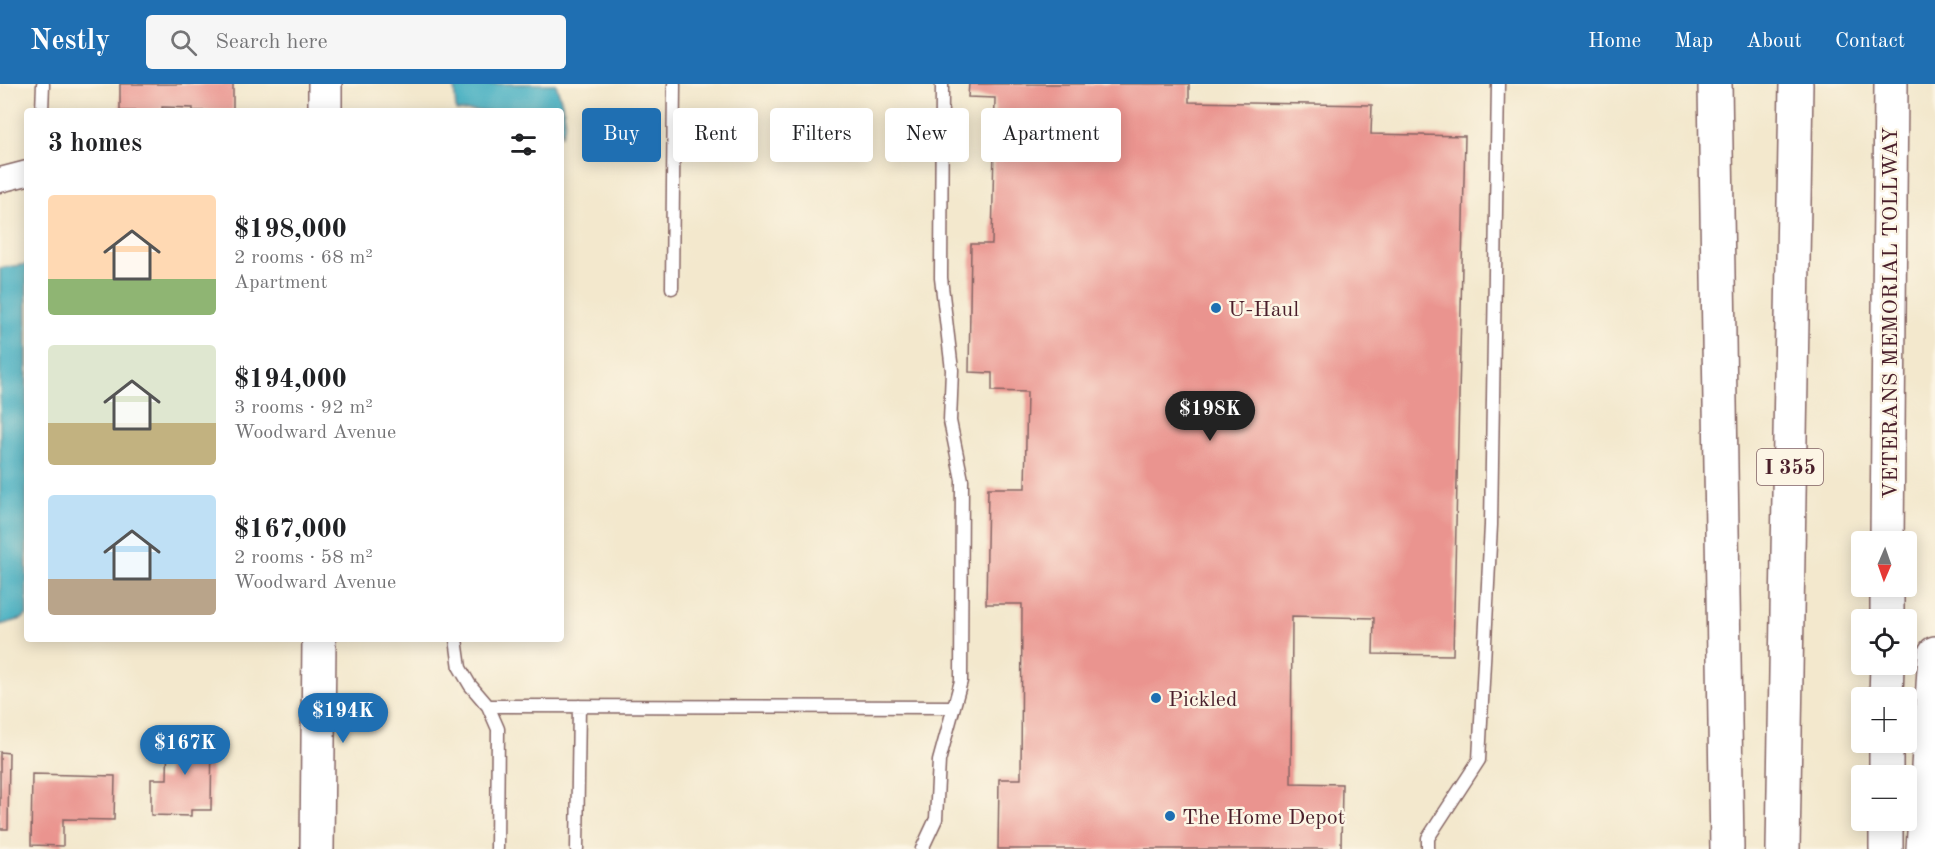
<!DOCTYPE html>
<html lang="en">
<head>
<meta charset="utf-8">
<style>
	body { margin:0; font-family:"Old Standard TT",serif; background:#f6f6f6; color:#202124; height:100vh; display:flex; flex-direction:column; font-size:22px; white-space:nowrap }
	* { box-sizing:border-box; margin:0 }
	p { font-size:20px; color:#757577 }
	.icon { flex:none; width:33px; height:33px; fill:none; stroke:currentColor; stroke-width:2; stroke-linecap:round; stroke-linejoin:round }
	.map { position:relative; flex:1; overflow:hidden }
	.panel { position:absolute; left:24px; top:24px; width:540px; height:534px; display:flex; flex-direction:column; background:#fff; border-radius:6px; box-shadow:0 3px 15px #0003 }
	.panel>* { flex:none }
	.hud { position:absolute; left:582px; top:24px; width:570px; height:54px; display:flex; gap:12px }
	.needle { width:39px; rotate:182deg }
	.controls { position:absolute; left:1851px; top:447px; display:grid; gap:12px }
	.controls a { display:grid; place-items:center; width:66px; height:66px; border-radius:6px; background:#fff; box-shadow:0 3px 15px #0003; font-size:30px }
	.price { position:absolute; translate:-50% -51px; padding:0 14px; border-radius:21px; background:#1f6fb2; color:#fff; font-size:20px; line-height:39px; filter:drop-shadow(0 2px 3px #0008) }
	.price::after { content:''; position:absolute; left:50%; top:36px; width:18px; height:14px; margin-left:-9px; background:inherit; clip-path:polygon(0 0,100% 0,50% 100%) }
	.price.on { background:#222; color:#fff }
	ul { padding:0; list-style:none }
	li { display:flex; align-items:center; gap:18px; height:150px; padding:0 24px }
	li span { display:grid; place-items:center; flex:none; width:168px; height:120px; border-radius:6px; color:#555 }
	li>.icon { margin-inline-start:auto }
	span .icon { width:72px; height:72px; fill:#fffc; stroke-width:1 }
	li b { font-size:26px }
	h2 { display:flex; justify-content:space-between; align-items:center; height:72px; padding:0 24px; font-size:26px }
	.chip { padding:0 21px; border-radius:6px; background:#fff; box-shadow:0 3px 15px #0003; font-size:21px; line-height:54px }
	.chip.on { background:#1f6fb2; color:#fff }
	header { display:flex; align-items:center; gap:36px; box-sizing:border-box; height:84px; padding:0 30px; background:#1f6fb2; color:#fff }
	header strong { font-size:28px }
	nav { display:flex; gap:33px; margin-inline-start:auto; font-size:21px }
	.search { width:420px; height:54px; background:#f6f6f6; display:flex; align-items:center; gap:15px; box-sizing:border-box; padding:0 21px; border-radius:6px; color:#757577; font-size:22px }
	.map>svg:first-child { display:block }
	.water { fill:#42aec1; stroke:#466676; stroke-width:1.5 }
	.building { fill:#ea948f }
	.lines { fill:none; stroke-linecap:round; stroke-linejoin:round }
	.service-casing { stroke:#856564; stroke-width:15 }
	.minor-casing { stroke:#856564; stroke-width:27 }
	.secondary-casing { stroke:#856564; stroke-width:36 }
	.motorway-casing { stroke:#856564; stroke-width:36 }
	.service { stroke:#fff; stroke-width:12 }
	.minor { stroke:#fff; stroke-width:24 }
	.secondary { stroke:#fff; stroke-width:33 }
	.motorway { stroke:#fff; stroke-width:33 }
	.poi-dot { fill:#1f6fb2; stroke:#fcf5e5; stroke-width:2 }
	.labels { text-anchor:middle; stroke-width:5; stroke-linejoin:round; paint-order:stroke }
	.shield { fill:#fcf5e5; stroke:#7f5f63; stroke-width:1.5 }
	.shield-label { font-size:21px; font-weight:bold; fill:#4a1f2b }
	.poi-label { font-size:22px; fill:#4a1f2b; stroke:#fcf5e5; text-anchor:start }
	.street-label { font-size:22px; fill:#4a1f2b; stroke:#fcf5e5 }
</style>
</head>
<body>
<header>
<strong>Nestly</strong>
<div class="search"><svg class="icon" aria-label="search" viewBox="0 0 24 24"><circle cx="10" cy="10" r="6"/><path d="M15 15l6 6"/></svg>Search here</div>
<nav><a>Home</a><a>Map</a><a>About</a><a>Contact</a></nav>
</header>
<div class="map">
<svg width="1935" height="765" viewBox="0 0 1935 765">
	<rect width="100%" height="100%" fill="#fcf5e5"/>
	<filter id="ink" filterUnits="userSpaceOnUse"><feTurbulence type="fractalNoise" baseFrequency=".0167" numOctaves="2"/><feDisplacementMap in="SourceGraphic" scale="12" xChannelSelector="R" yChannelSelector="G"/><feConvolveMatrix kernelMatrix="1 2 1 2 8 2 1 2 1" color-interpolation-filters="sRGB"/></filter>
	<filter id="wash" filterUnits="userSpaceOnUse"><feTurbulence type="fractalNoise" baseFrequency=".008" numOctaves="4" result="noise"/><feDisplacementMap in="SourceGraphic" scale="24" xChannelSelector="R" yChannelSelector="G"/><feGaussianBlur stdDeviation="1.35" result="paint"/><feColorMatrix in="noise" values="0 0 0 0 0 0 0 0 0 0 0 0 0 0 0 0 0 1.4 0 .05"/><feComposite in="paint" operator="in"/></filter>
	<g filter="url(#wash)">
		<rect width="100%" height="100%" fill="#f3e8cd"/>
		<path class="water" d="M454 0H556C561 17 570 35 561 52V27H456Z
			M27 180V531L22 535 0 541V184Z"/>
		<g id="blocks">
			<path class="building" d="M120 0H233V27H193V24L162 23V27H120Z
				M969 0H1189V18L1372 21 1371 50 1465 52 1453 571 1373 570 1374 534 1292 532 1291 699 1342 700 1341 765H998L999 695H1021L1022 520H986L988 404H1025L1027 308 992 307V289L969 288 971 160H992L995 14 968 13Z
				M168 647 212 648 211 726H191V732L151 731V695H167Z
				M0 668 9 669 8 745H0Z
				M32 690 115 692 114 736 63 735V762L31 761Z"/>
		</g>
	</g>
	<g filter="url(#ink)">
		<use href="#blocks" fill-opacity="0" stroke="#856564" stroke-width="1.5"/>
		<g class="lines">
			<defs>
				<path id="service" d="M42 27 43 0
					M672 204 674 0
					M456 555 460 584 470 601 488 622 498 645 497 765
					M488 622 954 623
					M577 765 579 622
					M922 765 936 735 939 677 961 597 962 396 950 337 952 286 941 194 942 0
					M1428 765V754L1479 676 1491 441 1498 0"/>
				<path id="minor" d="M0 96 27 89"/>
				<path id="secondary" d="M325 27V0
					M317 765 319 555"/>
				<path id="motorway" d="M1715 0 1727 765
					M1887 458 1891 0
					M1887 536V502
					M1886 614 1887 580
					M1886 692V658
					M1783 765 1796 0
					M1886 765V736
					M1923 765 1935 569"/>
			</defs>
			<use href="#service" class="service-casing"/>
			<use href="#minor" class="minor-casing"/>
			<use href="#secondary" class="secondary-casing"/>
			<use href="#motorway" class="motorway-casing"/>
			<use href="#service" class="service"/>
			<use href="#minor" class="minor"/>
			<use href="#secondary" class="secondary"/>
			<use href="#motorway" class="motorway"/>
		</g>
	</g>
	<g class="poi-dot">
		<circle cx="1216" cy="224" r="6"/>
		<circle cx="1156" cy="614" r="6"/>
		<circle cx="1170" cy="732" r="6"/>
	</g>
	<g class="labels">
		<rect class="shield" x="1757" y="365" width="66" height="36" rx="4.5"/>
		<g class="shield-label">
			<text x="1790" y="390">I 355</text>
		</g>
		<g class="poi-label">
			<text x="1228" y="232">U-Haul</text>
			<text x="1168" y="622">Pickled</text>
			<text x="1182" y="740">The Home Depot</text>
		</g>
		<g class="street-label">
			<text transform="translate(1889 229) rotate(-90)" y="8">VETERANS MEMORIAL TOLLWAY</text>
		</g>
	</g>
</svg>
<div class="controls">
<a><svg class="needle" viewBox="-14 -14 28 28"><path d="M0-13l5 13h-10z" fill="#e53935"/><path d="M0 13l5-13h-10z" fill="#757577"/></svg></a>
<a><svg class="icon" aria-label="locate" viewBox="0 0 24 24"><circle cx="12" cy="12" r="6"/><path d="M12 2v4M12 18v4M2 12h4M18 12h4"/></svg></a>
<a>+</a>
<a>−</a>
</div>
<b class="price on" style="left:1210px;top:358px">$198K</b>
<b class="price" style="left:343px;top:660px">$194K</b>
<b class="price" style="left:185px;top:692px">$167K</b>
<div class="hud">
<a class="chip on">Buy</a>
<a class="chip">Rent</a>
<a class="chip">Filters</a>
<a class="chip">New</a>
<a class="chip">Apartment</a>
</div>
<section class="panel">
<h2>3 homes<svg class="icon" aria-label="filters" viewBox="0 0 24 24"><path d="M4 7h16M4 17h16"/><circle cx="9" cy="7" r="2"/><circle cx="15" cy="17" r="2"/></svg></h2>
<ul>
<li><span style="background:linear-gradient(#ffd9b3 70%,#8fb573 0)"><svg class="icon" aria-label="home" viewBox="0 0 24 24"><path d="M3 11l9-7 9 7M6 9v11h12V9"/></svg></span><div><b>$198,000</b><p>2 rooms · 68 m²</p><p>Apartment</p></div></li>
<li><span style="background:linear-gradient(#dfe7d0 65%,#c2b280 0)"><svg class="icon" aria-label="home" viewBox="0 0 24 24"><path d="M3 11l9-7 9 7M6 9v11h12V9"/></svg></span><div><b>$194,000</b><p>3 rooms · 92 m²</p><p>Woodward Avenue</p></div></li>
<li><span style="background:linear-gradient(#bfe0f5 70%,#b9a48a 0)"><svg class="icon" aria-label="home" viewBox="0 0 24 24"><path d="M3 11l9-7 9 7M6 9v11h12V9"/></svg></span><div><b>$167,000</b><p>2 rooms · 58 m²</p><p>Woodward Avenue</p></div></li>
</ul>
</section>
</div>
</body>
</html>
